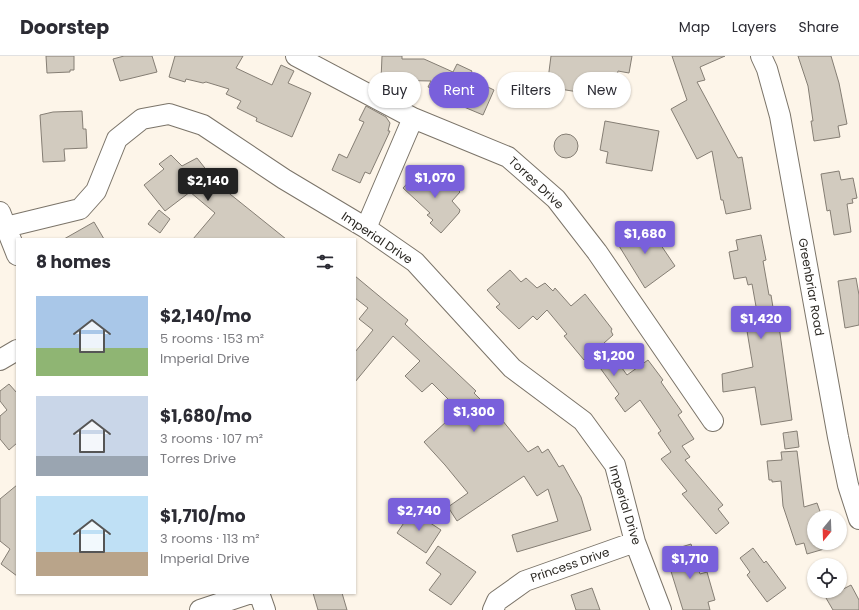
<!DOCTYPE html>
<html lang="en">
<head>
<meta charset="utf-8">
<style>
	body { margin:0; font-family:Poppins,sans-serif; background:#f7f7f7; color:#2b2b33; height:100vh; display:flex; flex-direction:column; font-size:15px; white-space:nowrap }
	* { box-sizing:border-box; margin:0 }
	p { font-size:13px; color:#7c7c81 }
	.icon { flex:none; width:22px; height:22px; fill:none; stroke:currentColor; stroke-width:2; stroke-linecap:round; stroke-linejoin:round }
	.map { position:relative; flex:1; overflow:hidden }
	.sheet { position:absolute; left:16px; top:182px; width:340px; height:356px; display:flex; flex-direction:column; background:#fff; border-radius:0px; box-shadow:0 1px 3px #0004 }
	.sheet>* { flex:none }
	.top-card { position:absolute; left:368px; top:16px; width:380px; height:36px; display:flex; gap:8px }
	.needle { width:26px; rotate:199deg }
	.fabs { position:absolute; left:807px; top:454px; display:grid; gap:8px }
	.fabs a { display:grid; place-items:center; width:40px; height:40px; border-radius:50%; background:#fff; box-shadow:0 1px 3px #0004; font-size:20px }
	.price { position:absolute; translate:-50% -34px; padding:0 9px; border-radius:4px; background:#7960db; color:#fff; font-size:13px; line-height:26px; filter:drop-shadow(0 1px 2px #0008) }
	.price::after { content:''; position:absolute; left:50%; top:24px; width:12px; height:9px; margin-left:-6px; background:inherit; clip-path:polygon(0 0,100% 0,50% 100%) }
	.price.selected { background:#222; color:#fff }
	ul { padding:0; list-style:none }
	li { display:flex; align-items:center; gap:12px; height:100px; padding:0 20px }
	li span { display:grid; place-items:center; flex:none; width:112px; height:80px; border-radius:0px; color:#555 }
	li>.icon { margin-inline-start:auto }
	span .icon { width:48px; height:48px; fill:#fffc; stroke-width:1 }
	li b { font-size:17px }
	h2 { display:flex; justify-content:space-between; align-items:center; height:48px; padding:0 20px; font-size:17px }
	.chip { padding:0 14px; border-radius:18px; background:#fff; box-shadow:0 1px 3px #0004; font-size:14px; line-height:36px }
	.chip.selected { background:#7960db; color:#fff }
	header { display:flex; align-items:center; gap:24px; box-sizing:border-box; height:56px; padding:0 20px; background:#fff; border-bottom:1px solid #e1e1e2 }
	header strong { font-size:19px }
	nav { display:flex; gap:22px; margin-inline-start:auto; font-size:14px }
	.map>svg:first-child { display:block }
	.building { fill:#d2cbbf; stroke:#857e74 }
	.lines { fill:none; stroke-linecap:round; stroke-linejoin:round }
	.street-casing { stroke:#7b7469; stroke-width:22 }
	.street { stroke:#fff; stroke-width:20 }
	.labels { text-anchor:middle; stroke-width:3; stroke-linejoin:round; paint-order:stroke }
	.street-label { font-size:12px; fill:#2b2823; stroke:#fff }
</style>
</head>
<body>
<header>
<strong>Doorstep</strong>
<nav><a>Map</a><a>Layers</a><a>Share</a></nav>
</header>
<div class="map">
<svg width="859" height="554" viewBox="0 0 859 554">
	<rect width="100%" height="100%" fill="#fdf5e9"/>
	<path class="building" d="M46 0H74V14H70V16L47 17Z
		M124 0H152L157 16 120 25 113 3Z
		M175 0H243L236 12 272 29 281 9 294 15 288 27 311 37 292 81 256 65 257 62 237 52 241 45 226 38 229 33 206 26 203 27 186 23 185 26 169 21Z
		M382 0H402V3H424L453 16 457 8 472 15 469 22 494 34 483 59 464 51 465 47 428 31 431 25 381 24Z
		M551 0H632L629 17 618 15 611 45 590 42 591 38 547 31Z
		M672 0H725L700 11 705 24 697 26 738 102 742 101 751 153 726 158 723 144H721L712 95 697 103 671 53 687 44Z
		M798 0H831L839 27 847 68 838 70 840 81 814 85 811 65H813L808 30Z
		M366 50 386 61 390 67 388 75H390L370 118 365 116 360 127 332 114 339 98 347 102 364 66 359 64Z
		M82 55 83 73H86L87 92 64 93 65 105 43 106 40 59 53 56Z
		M605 65 659 75 652 115 606 107 608 96 600 94Z
		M554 90a12 12 0 1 1 24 0a12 12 0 1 1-24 0Z
		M171 99 182 110 197 102 208 116 205 118 286 183H193L215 157 190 136 165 155 144 129 164 113 159 108Z
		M839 115 841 124 853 122 857 142 852 143 853 147 847 148 851 176 834 179 830 154 827 155 821 118Z
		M422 117 433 126 440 118 442 121 444 119 460 136 452 145 460 154 459 157 441 177 430 167 433 164 427 159 430 157 403 132 416 118 419 121Z
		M159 154 170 163 160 177 148 168Z
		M94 166 104 183H64Z
		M646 167 675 210 645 232 616 185Z
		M761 179 766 204 763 205 769 239H771L775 264 778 263 792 364 761 369 755 331 723 336 722 318 753 311 747 275 760 273 752 228 748 229 746 221 734 223 729 196 738 194 736 184Z
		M510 214 521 226 526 222 537 232 545 227 553 235 555 232 571 250 585 238 612 273 611 275 613 279 604 287 627 319 648 304 663 324 661 326 682 356 678 359 694 383 682 390 690 401 685 404 723 449 718 453 729 467 716 478 682 438 687 435 661 403 671 396 658 377 661 375 640 344 625 356 615 342 619 338 590 298 584 304 564 280 567 278 547 254 537 264 533 260 519 273 496 251 500 248 487 234Z
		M355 220 408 264 405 268 476 335 474 337 493 356 494 354 528 396 538 390 542 397 548 393 559 411 563 409 581 441 591 474 517 496 512 479 558 465 548 433 537 440 524 420 457 465 448 451 468 437 445 409 424 386 447 365V355L453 348 432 327 422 336 405 320 420 305 393 280 355 326V296L373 274 359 263 368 252 355 242Z
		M856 222 859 239V269L845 272 838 225Z
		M9 328 17 337V387L9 394 0 383V360L7 354 0 345V335Z
		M797 375 799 391 785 393 783 377Z
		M797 395 804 451 817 447 822 461H814V487H830L831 491 807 498 804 487 796 489 783 450 781 425 772 426V424H769L767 405 782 404 781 396Z
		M17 429V520L1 508 10 493 0 485V443Z
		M412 455 441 474 426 497 397 477Z
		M691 488 700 518 707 516 715 544 708 546 710 554H683L665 496Z
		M438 490 476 516 451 549 429 534 441 518 426 507Z
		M753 492 764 507 766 505 786 532 767 546 747 519 750 516 740 502Z
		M851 529 859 544V554H833L826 542Z
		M592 532 600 554H576L571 539Z
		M313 537H342L347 554H318Z"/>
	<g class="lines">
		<defs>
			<path id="street" d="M296 0 413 62 508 101 556 143 597 196 713 365
				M761 0 767 13 780 60 838 381 848 429 859 463
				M0 156 17 199
				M6 171 80 153 96 135 117 83 142 63 169 58 203 69 284 123 366 172 415 206 512 312 583 365 615 409 635 486 661 554
				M366 172 413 62
				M0 304 17 294
				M259 537 265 554
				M200 554 251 537
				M493 554 497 545 525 525 635 486"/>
		</defs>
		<use href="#street" class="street-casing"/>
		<use href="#street" class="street"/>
	</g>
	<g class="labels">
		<g class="street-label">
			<text transform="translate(536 127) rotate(43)" y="4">Torres Drive</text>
			<text transform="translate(377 182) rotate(34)" y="4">Imperial Drive</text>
			<text transform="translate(811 231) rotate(80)" y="4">Greenbriar Road</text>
			<text transform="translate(625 449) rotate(73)" y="4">Imperial Drive</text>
			<text transform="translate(570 509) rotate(-19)" y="4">Princess Drive</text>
		</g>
	</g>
</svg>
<div class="fabs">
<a><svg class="needle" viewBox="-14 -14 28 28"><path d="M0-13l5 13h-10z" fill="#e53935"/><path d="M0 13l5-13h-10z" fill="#7c7c81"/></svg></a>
<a><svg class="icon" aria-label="locate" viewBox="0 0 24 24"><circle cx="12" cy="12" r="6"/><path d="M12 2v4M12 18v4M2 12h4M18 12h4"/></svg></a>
</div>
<b class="price" style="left:435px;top:143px">$1,070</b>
<b class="price selected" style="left:208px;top:146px">$2,140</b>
<b class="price" style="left:645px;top:199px">$1,680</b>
<b class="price" style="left:761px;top:284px">$1,420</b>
<b class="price" style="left:614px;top:321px">$1,200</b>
<b class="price" style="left:474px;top:377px">$1,300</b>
<b class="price" style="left:419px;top:476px">$2,740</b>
<b class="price" style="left:690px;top:524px">$1,710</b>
<div class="top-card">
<a class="chip">Buy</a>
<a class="chip selected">Rent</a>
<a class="chip">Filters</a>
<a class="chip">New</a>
</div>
<section class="sheet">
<h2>8 homes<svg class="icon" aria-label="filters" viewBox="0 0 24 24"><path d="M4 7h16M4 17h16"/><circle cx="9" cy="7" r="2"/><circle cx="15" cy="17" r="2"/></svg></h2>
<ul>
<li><span style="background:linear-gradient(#a9c7e8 65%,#8fb573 0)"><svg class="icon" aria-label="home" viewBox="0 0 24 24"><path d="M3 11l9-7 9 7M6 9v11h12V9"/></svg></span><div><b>$2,140/mo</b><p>5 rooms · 153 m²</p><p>Imperial Drive</p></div></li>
<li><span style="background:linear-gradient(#c9d6e8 75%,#9aa5b1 0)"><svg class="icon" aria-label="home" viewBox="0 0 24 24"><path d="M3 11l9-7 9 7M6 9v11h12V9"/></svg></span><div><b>$1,680/mo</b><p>3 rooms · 107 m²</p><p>Torres Drive</p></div></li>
<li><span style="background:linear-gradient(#bfe0f5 70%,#b9a48a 0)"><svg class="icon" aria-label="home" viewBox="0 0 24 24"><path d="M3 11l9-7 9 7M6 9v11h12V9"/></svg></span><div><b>$1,710/mo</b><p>3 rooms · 113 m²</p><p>Imperial Drive</p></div></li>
</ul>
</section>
</div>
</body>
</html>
